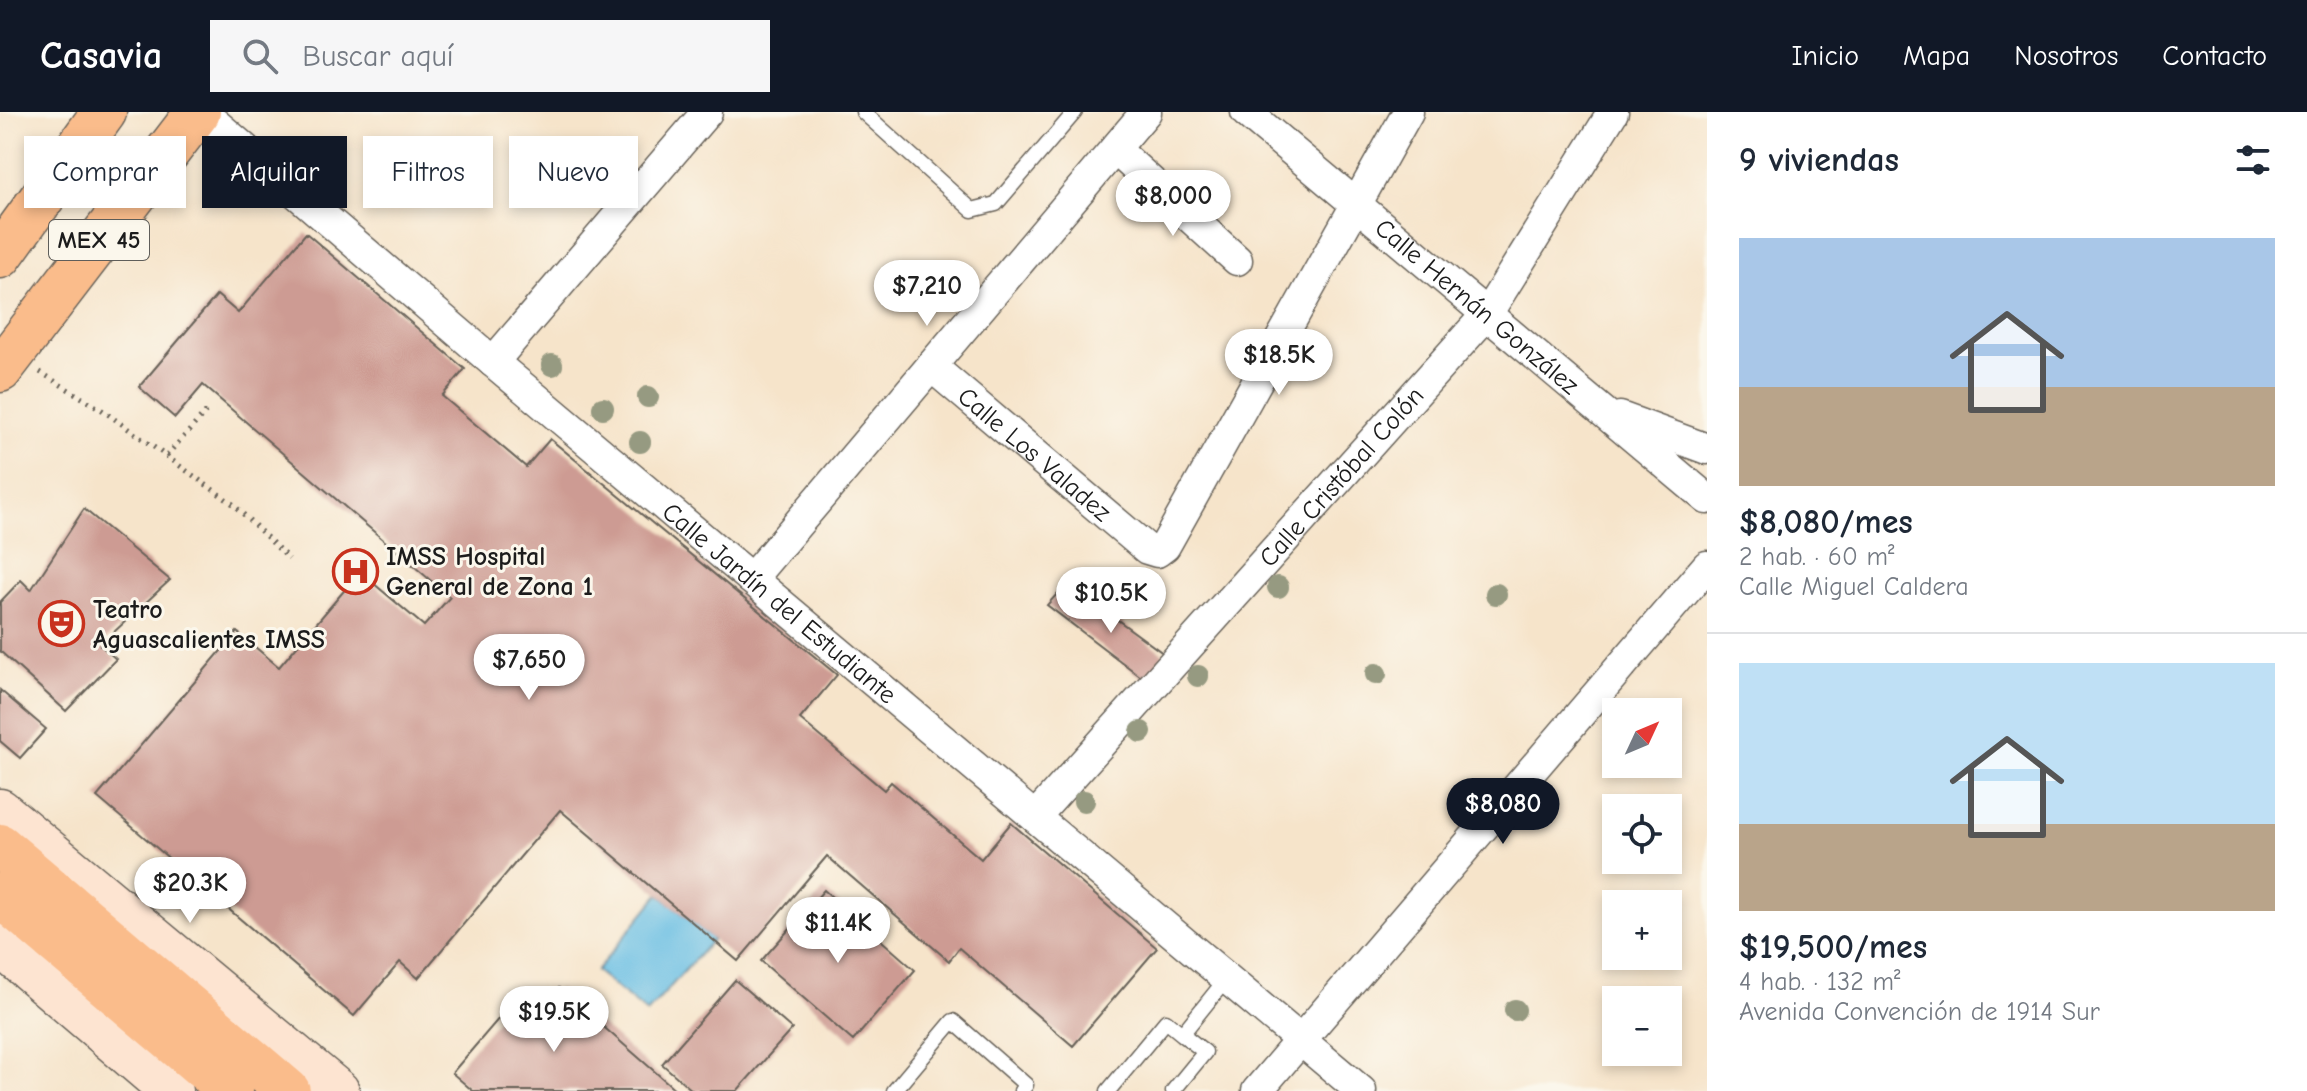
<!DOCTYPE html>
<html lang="es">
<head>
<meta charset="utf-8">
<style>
	body { margin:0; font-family:"Comic Neue",sans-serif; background:#f6f6f7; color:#1f2937; height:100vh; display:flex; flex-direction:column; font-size:30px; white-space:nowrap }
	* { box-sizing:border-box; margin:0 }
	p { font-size:26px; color:#747a83 }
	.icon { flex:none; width:44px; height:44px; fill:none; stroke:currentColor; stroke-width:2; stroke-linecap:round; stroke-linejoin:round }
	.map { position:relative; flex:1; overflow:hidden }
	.drawer { display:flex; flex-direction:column; background:#fff; width:600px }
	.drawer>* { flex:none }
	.hud { position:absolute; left:24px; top:24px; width:760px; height:72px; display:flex; gap:16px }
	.needle { width:52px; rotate:46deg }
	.buttons { position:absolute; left:1602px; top:586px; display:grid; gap:16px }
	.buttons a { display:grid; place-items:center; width:80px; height:80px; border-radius:0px; background:#fff; box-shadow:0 4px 12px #0003; font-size:40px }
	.price { position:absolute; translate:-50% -68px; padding:0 18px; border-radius:28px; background:#fff; color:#222; font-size:26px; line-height:52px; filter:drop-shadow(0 2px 4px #0008) }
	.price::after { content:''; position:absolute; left:50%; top:48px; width:24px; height:18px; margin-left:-12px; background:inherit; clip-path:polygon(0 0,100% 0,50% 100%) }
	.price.current { background:#111827; color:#fff }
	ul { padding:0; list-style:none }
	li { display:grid; align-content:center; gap:16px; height:424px; padding:0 32px }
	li+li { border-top:2px solid #e0e1e3 }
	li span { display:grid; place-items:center; height:248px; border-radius:0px; color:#555 }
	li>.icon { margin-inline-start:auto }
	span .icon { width:144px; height:144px; fill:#fffc; stroke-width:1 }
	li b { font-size:34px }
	h2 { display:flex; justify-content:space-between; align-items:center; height:96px; padding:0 32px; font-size:34px }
	.tag { padding:0 28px; border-radius:0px; background:#fff; box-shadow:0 4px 12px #0003; font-size:28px; line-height:72px }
	.tag.current { background:#111827; color:#fff }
	header { display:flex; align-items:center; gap:48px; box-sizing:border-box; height:112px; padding:0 40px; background:#111827; color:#fff }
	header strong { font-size:38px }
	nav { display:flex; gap:44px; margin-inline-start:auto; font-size:28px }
	.search { width:560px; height:72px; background:#f6f6f7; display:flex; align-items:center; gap:20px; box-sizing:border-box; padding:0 28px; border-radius:0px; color:#747a83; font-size:30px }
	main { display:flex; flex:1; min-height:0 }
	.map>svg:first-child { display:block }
	.water { fill:#66bde3; stroke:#416c80; stroke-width:2 }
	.building { fill:#cd9b93 }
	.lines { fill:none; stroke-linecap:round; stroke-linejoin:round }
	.lane-casing { stroke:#686259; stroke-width:17 }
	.street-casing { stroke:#686259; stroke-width:33 }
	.secondary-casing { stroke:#686259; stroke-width:45 }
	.primary-casing { stroke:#686259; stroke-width:47 }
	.path { stroke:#686259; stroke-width:5; stroke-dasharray:2 6; stroke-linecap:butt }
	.lane { stroke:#fff; stroke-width:14 }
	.street { stroke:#fff; stroke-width:30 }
	.secondary { stroke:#fde4d1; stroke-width:42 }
	.primary { stroke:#fabc8b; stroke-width:44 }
	.tree { fill:#969a81 }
	.labels { text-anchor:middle; stroke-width:6; stroke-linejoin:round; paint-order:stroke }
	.shield { fill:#fbf7ec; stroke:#5f5e5a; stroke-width:2 }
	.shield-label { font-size:24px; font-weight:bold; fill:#1c1c1c }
	.street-label { font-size:26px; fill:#1c1c1c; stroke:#fbf7ec }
	.poi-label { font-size:26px; font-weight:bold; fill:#1c1c1c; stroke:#fbf7ec; text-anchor:start }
</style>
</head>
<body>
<header>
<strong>Casavia</strong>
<div class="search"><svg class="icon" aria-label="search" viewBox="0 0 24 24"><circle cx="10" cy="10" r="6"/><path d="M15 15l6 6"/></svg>Buscar aquí</div>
<nav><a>Inicio</a><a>Mapa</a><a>Nosotros</a><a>Contacto</a></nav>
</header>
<main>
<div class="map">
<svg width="1707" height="979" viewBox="0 0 1707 979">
	<rect width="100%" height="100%" fill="#fbf7ec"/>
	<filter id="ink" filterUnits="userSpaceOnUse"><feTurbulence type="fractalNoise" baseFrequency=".0125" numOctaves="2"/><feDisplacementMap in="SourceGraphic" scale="16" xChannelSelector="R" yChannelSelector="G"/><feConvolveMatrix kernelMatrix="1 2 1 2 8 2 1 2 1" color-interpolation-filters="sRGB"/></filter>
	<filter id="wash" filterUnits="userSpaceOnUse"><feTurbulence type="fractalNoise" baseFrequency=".006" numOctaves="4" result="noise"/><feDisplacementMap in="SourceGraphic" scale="32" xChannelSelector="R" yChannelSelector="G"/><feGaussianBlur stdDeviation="1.8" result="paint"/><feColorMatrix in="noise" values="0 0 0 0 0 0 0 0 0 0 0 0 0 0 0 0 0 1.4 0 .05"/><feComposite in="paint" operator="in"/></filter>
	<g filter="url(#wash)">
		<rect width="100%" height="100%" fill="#f6e4ca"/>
		<path class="water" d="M659 782 713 827 647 901 596 859Z"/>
		<g id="blocks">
			<path class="building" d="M306 121 465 257 442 284 526 355 550 327 837 563 800 607 884 678 891 670 981 747 1011 711 1157 836 1073 934 959 836 949 849 827 744 738 849 560 698 418 866 400 850 354 904 97 685 237 520 279 555 360 460 424 514 450 485 203 273 175 306 139 275 217 183 238 201Z
				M84 397 170 468 100 533 116 547 66 599 0 539V490L21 468 31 478Z
				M1067 471 1175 550 1153 574 1047 493Z
				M0 578 46 617 20 646 0 629Z
				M824 778 915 858 853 929 761 849Z
				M735 868 792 917 737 979H693L662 952Z
				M559 876 677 979H473L452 961 518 884 538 900Z"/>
		</g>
	</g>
	<g filter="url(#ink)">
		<use href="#blocks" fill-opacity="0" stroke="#686259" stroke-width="2"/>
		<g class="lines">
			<defs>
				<path id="lane" d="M863 0 972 98 996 92 1075 0
					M894 979 953 909 1026 973 1021 979
					M1108 979 1166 909 1182 922
					M1173 979 1205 940 1182 922 1227 866"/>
				<g id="street">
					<path id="s1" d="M202 0 493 250 1361 979"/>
					<path id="s2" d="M1246 0 1707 387"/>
					<path d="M1115 37 1237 148"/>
					<path d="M493 250 707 0"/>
					<path id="s3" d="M931 254 1147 437 1157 440 1165 434 1408 0"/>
					<path d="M1620 305 1707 337"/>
					<path d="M751 467 1146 0"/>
					<path id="s4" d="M1035 705 1487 202 1613 0"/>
					<path d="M1257 979 1707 454"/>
				</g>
				<path id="secondary" d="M0 698 338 979
					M0 833 171 979"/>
				<path id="primary" d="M0 144 104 0
					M0 258 198 0
					M0 734 288 979
					M0 783 231 979"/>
			</defs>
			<use href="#lane" class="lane-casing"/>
			<use href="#street" class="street-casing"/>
			<use href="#secondary" class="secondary-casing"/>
			<use href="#primary" class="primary-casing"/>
			<path class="path" d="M40 260 102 298 233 392 289 447
				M167 343 207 299"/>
			<use href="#lane" class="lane"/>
			<use href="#street" class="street"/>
			<use href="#secondary" class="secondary"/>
			<use href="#primary" class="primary"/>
		</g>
		<g class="tree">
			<circle cx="552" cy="253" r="11"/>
			<circle cx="648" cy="285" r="11"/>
			<circle cx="603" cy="296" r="11"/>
			<circle cx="640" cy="330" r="11"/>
			<circle cx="1278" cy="475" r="11"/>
			<circle cx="1496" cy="482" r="11"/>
			<circle cx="1376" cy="562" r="11"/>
			<circle cx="1198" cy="564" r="11"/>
			<circle cx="1141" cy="620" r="11"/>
			<circle cx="1084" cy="689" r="11"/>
			<circle cx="1515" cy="898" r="11"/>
		</g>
	</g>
	<defs>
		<symbol id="hospital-ring" viewBox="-11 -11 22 22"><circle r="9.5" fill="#fbf7ec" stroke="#c8321e" stroke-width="1.5"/><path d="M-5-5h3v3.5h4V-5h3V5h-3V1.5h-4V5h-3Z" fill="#c8321e"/></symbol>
		<symbol id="theatre-ring" viewBox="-11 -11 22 22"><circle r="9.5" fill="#fbf7ec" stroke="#c8321e" stroke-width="1.5"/><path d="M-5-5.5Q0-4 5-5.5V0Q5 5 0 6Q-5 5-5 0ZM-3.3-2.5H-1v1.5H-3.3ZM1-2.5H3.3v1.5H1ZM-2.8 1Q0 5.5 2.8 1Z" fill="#c8321e"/></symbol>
	</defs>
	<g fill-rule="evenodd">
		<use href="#hospital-ring" x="330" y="434" width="51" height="51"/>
		<use href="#theatre-ring" x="36" y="486" width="51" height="51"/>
	</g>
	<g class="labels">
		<rect class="shield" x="49" y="108" width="100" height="40" rx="6"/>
		<g class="shield-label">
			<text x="99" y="136">MEX 45</text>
		</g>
		<g class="street-label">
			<text dy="9" stroke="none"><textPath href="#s2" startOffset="302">Calle Hernán González</textPath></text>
			<text dy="9" stroke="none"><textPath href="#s3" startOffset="136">Calle Los Valadez</textPath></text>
			<text dy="9" stroke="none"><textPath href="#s4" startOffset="458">Calle Cristóbal Colón</textPath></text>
			<text dy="9" stroke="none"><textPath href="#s1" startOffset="758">Calle Jardín del Estudiante</textPath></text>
		</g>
		<g class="poi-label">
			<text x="386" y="453">IMSS Hospital<tspan x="386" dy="30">General de Zona 1</tspan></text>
			<text x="93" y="506">Teatro<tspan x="93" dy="30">Aguascalientes IMSS</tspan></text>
		</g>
	</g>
</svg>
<div class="buttons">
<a><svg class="needle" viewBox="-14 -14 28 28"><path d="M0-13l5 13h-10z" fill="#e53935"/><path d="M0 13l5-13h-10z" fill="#747a83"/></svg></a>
<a><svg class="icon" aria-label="locate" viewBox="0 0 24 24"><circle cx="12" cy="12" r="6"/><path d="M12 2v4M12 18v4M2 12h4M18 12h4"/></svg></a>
<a>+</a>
<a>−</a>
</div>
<b class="price" style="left:1173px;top:126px">$8,000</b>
<b class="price" style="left:927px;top:216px">$7,210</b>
<b class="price" style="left:1279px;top:285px">$18.5K</b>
<b class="price" style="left:1111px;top:523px">$10.5K</b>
<b class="price" style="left:529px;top:590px">$7,650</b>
<b class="price current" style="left:1503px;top:734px">$8,080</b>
<b class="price" style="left:190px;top:813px">$20.3K</b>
<b class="price" style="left:838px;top:853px">$11.4K</b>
<b class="price" style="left:554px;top:942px">$19.5K</b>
<div class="hud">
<a class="tag">Comprar</a>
<a class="tag current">Alquilar</a>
<a class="tag">Filtros</a>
<a class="tag">Nuevo</a>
</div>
</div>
<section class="drawer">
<h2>9 viviendas<svg class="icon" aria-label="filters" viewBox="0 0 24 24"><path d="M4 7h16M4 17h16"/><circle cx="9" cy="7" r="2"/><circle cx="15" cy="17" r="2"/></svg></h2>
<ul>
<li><span style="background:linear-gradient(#a9c7e8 60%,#b9a48a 0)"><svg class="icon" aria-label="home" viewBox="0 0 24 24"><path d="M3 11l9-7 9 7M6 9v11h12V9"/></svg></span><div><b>$8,080/mes</b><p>2 hab. · 60 m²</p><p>Calle Miguel Caldera</p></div></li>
<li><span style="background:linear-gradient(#bfe0f5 65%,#b9a48a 0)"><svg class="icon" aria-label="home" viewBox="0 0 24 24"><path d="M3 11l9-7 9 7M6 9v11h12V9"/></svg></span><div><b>$19,500/mes</b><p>4 hab. · 132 m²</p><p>Avenida Convención de 1914 Sur</p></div></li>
</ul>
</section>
</main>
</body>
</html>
